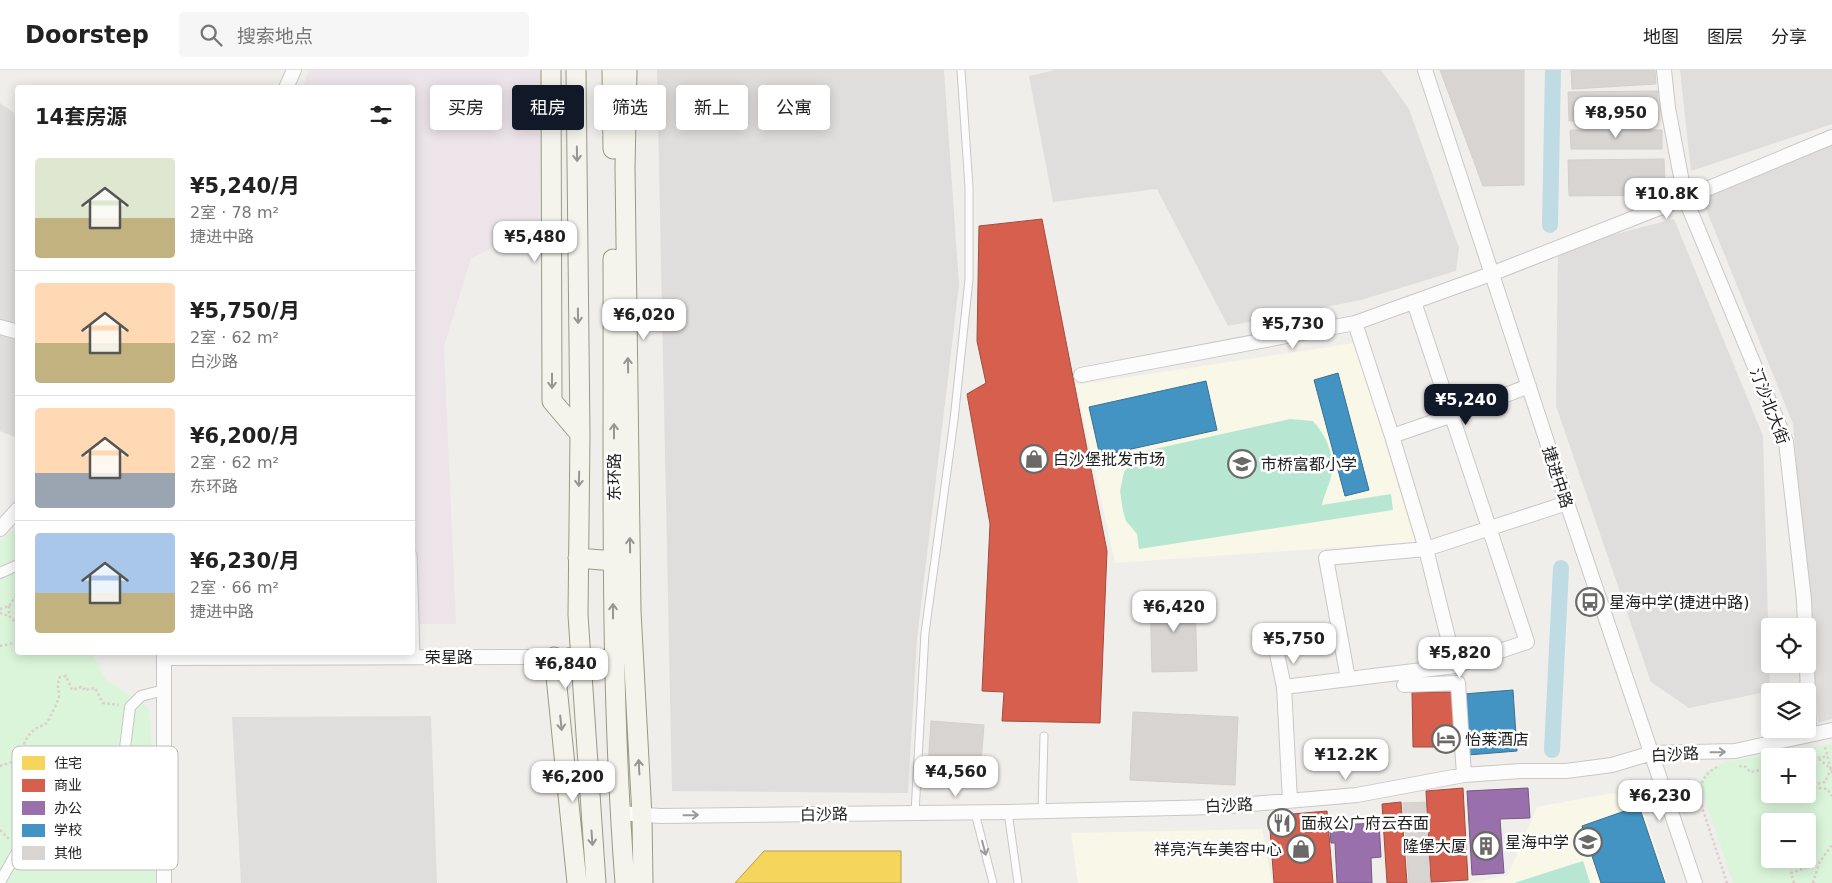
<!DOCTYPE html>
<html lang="zh">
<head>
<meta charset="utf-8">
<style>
	body { margin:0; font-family:"DejaVu Sans","Noto Sans SC",sans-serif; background:#f6f6f6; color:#222; height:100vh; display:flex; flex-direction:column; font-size:19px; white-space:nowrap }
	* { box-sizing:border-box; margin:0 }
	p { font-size:16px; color:#767676 }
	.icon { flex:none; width:28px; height:28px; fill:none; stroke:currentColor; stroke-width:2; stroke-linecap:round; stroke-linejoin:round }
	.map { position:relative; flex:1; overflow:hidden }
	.panel { position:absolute; left:15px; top:15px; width:400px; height:570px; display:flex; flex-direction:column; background:#fff; border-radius:5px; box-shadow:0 2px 12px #0003 }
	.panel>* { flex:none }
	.banner { position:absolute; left:430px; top:15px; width:475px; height:45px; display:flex; gap:10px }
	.tools { position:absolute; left:1761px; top:548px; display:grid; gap:10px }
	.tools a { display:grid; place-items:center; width:55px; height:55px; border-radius:5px; background:#fff; box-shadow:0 2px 12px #0003; font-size:25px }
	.price { position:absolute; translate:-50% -42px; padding:0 11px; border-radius:10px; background:#fff; color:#222; font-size:16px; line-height:32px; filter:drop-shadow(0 1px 2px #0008) }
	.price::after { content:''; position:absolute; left:50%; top:30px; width:15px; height:11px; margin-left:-8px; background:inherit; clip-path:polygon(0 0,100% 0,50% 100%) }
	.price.current { background:#111827; color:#fff }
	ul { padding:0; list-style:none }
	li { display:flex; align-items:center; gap:15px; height:125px; padding:0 20px }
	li+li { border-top:1px solid #e0e0e0 }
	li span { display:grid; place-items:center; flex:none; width:140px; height:100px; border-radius:5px; color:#555 }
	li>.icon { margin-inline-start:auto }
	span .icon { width:60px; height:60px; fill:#fffc; stroke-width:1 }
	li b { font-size:21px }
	h2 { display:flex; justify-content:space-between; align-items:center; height:60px; padding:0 20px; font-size:21px }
	.tag { padding:0 18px; border-radius:5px; background:#fff; box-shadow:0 2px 12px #0003; font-size:18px; line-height:45px }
	.tag.current { background:#111827; color:#fff }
	header { display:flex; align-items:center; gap:30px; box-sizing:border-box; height:70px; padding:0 25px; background:#fff; border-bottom:1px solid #e0e0e0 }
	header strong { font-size:24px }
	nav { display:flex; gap:28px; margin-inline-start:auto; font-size:18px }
	.search { width:350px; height:45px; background:#f6f6f6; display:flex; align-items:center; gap:12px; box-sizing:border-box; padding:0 18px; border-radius:5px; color:#767676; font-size:19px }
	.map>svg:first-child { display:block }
	.residential { fill:#dfdedc }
	.industrial { fill:#ede4e9 }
	.education { fill:#f8f7e8 }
	.park { fill:#daf5da; fill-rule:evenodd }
	.pitch { fill:#b7e6d2 }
	.homes { fill:#f6d55c; stroke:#b69f4b }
	.shops { fill:#d6604d; stroke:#a04d40 }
	.offices { fill:#9970ab; stroke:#755982 }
	.schools { fill:#4393c3; stroke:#397193 }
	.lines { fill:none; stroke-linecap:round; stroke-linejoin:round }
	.canal { stroke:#bfdbe3; stroke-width:16 }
	.building { fill:#d7d4d2; stroke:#d3d0cc }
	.service-casing { stroke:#c9c8c7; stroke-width:9 }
	.pedestrian-casing { stroke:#c9c8c7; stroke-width:12 }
	.minor-casing { stroke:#c9c8c7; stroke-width:16 }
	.secondary-casing { stroke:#999a82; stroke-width:21 }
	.path { stroke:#dccecd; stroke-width:2.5; stroke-dasharray:2.5 2.5; stroke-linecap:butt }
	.service { stroke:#fdfcfc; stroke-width:7 }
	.pedestrian { stroke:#fdfcfc; stroke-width:10 }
	.minor { stroke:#fdfcfc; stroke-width:14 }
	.secondary { stroke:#f4f4ed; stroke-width:19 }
	.oneway { stroke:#969692 }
	.oneway2 { stroke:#9a9a9a }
	.labels { text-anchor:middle; stroke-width:5; stroke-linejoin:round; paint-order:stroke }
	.street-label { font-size:16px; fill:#222; stroke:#fff }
	.poi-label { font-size:16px; fill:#222; stroke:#fff; text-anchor:start }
	.key { fill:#fff; stroke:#bdbdbd; stroke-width:1 }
	.key-label { font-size:14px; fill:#222 }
</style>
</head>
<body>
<header>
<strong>Doorstep</strong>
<div class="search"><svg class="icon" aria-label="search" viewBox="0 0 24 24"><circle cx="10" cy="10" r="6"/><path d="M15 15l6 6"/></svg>搜索地点</div>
<nav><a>地图</a><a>图层</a><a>分享</a></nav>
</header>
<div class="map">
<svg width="1832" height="813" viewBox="0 0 1832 813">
	<rect width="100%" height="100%" fill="#f0eeeb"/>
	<path class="residential" d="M657 0H944L959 215 917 569 908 723 672 721Z
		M1055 0H1381L1409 39 1459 178 1456 201 1361 230 1228 256 1157 119 1053 132 1029 6Z
		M1680 0H1832V54L1691 101Z
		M0 33 17 45V368L0 361Z
		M1832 72V649L1818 653 1793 354 1702 129Z
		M1674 149 1763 366 1770 621 1689 638 1651 612 1556 336 1558 179Z
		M431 646 437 813H241L232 647Z"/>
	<path class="industrial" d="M309 0H541L544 153 471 188 444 277 456 554H413L412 18H302Z"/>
	<path class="education" d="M1355 273 1415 472 1115 493 1076 315Z
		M1612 723 1624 725 1643 739 1667 813H1470L1508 805 1537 737Z
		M1262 759 1272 813H1078L1071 763Z"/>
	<path class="park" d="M17 457 18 582 92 583 106 610 149 638 158 756 155 813H0V471Z
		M1832 674V813H1733L1699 712 1706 702 1724 692ZM1770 686H1808V724H1770ZM1770 751H1808V789H1770Z"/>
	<path class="pitch" d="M1290 349 1313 351C1326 366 1333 381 1332 401 1331 412 1324 424 1322 435L1391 424 1393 440 1139 479 1137 464 1126 451 1123 441 1120 421 1124 402 1141 382Z
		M1583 791 1590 813H1513H1514Z"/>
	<path class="homes" d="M764 781H901V813H735Z"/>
	<path class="shops" d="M1042 149 1107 481 1100 653 1002 651 1004 622 982 621 990 454 967 324 986 313 977 271 979 156Z
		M1412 622H1456L1457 677H1413Z
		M1463 718 1468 810 1431 812 1426 721Z
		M1401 732 1407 813H1387L1382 734Z
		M1327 741 1333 813H1274L1269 746Z"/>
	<path class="offices" d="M1528 718 1530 748 1500 749 1504 803 1472 805 1467 721Z
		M1379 753 1381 787 1371 788 1372 813H1337L1335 773H1331L1330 761H1335V755Z"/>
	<path class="schools" d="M1338 303 1369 420 1345 426 1314 310Z
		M1206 311 1217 360 1100 386 1089 337Z
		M1513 620 1517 681 1468 685 1464 624Z
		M1639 736 1665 813H1601L1582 756Z"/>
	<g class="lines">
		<path class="canal" d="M1550 155 1553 0
			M1552 680 1561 498"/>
	</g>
	<path class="building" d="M1440 0H1524V115L1483 116Z
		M1571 0H1655L1656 14 1572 19Z
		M1658 21V50L1569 51 1568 22Z
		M1570 60H1662V79H1571Z
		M1664 89 1665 125 1569 126 1568 90Z
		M1195 524 1197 601 1152 602 1150 525Z
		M1133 642 1238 647 1235 715 1130 710Z
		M931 651 984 655 979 718 927 713Z
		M1425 732 1430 813H1409L1403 733Z"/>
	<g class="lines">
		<defs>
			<path id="service" d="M413 485 416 587
				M1042 741 1044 666
				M1008 742 1018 813
				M915 743 925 563 954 350 969 209V117L961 0
				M975 743 993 813"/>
			<path id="pedestrian" d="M0 503 18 495
				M0 812 18 780 42 748 52 743 98 754 113 748 118 736 130 637 141 626 164 620"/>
			<path id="minor" d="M1425 0 1567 433 1695 813
				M1664 0 1668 38 1685 128 1786 372 1804 530 1805 556
				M286 18 294 0
				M1414 232 1527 572 1455 596
				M0 257 18 262
				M1081 305 1355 253 1491 204 1685 128 1832 67
				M1392 366 1453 345 1529 316
				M0 459 18 439
				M1276 579 1284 617
				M164 582V813
				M164 588 554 587
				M1807 594 1809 665
				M1348 609 1326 488 1426 479 1392 366 1355 253
				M1404 615 1458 613 1464 705
				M1290 731 1284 617 1455 596 1426 479 1567 433
				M619 743 660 746 1008 742 1217 737 1357 725 1464 705 1521 701H1566L1612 695 1652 683 1735 681 1832 660"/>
			<path id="secondary" d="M551 0 552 331 580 364
				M576 0 580 364 578 545 596 813
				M612 0 613 79
				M627 0 625 98 631 541 642 746 643 813
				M613 189C614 397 609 605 625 813
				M578 488 614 491
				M554 587 577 813
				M568 588 614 590"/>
		</defs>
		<use href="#service" class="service-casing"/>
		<use href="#pedestrian" class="pedestrian-casing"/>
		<use href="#minor" class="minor-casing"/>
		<use href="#secondary" class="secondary-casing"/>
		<path class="path" d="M9 536V546L18 554
			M0 539 9 536 18 523
			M0 543 9 546
			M0 576 18 572
			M1825 677 1832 703
			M21 684C23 675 27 665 34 660 39 656 45 656 48 651 50 647 59 630 59 626 59 617 56 616 60 607L66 606 72 620 81 617 82 619H85V620L95 618 103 633 119 635
			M1808 690 1828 686
			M0 696 15 691 21 684C29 699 34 715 32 733L27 737 24 750
			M1739 696 1746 697 1750 702 1770 698
			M1717 697C1704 704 1700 713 1699 728L1727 813
			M1808 716 1825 712 1831 699 1818 688
			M1809 717 1827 719 1832 726
			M0 760 10 770
			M1794 813 1791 803 1819 793
			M1813 813 1819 793 1832 775"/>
		<use href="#service" class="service"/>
		<use href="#pedestrian" class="pedestrian"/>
		<use href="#minor" class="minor"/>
		<use href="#secondary" class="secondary"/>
	</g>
	<defs><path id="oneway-shaft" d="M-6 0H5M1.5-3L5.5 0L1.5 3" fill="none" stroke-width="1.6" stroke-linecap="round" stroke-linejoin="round" transform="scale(1.25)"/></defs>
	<g class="oneway">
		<use href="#oneway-shaft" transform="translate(577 84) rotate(89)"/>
		<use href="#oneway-shaft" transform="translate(578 246) rotate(89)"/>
		<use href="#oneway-shaft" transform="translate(628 295) rotate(-91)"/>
		<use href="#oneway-shaft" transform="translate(552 311) rotate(90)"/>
		<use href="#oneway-shaft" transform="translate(614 361) rotate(-90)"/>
		<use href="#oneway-shaft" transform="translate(579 409) rotate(91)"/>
		<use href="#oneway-shaft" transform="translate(630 475) rotate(-91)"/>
		<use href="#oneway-shaft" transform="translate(613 541) rotate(-90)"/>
		<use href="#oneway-shaft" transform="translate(561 653) rotate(84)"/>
		<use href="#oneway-shaft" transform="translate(639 697) rotate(-93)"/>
		<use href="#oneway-shaft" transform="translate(592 768) rotate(86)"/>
	</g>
	<g class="oneway2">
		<use href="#oneway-shaft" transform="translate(1718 682) rotate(-1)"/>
		<use href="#oneway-shaft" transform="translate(691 745) rotate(-1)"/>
		<use href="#oneway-shaft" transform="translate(984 778) rotate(75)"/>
	</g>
	<defs>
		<symbol id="shop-ring" viewBox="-11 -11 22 22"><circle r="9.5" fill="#fff" stroke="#6a6968" stroke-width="1.5"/><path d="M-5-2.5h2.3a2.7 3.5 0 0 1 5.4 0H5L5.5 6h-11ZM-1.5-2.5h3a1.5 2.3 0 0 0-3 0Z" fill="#6a6968"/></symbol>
		<symbol id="school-ring" viewBox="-11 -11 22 22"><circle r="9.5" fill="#fff" stroke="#6a6968" stroke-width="1.5"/><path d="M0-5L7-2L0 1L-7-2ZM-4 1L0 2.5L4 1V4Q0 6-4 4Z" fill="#6a6968"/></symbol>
		<symbol id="bus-ring" viewBox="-11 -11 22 22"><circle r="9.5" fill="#fff" stroke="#6a6968" stroke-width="1.5"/><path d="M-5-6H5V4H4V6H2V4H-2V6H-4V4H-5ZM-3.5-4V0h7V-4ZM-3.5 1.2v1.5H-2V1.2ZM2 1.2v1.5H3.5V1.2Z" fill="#6a6968"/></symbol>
		<symbol id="hotel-ring" viewBox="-11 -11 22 22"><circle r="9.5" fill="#fff" stroke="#6a6968" stroke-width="1.5"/><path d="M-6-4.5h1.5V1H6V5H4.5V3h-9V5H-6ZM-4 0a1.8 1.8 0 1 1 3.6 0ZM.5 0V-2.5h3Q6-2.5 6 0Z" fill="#6a6968"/></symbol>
		<symbol id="restaurant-ring" viewBox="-11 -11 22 22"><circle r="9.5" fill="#fff" stroke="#6a6968" stroke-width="1.5"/><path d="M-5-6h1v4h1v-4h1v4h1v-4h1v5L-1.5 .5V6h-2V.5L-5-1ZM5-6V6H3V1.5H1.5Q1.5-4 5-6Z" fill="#6a6968"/></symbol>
		<symbol id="building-ring" viewBox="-11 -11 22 22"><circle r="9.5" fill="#fff" stroke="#6a6968" stroke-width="1.5"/><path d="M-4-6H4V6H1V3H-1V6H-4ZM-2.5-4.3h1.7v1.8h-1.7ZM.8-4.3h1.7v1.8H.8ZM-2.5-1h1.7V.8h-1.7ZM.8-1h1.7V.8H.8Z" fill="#6a6968"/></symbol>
	</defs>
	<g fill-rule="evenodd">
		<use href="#shop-ring" x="1018" y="373" width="32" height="32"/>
		<use href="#school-ring" x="1226" y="378" width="32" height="32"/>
		<use href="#bus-ring" x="1574" y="516" width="32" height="32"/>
		<use href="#hotel-ring" x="1430" y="653" width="32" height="32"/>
		<use href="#restaurant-ring" x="1266" y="737" width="32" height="32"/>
		<use href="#school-ring" x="1572" y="756" width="32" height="32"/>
		<use href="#building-ring" x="1470" y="760" width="32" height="32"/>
		<use href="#shop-ring" x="1285" y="763" width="32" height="32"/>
	</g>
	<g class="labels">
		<g class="street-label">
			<text transform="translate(1770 336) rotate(69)" y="6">汀沙北大街</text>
			<text transform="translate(614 407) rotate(-90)" y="6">东环路</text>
			<text transform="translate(1558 407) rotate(72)" y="6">捷进中路</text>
			<text x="449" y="593">荣星路</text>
			<text transform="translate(1675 684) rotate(-3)" y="6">白沙路</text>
			<text transform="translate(1229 735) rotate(-3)" y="6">白沙路</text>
			<text transform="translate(824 744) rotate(-1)" y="6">白沙路</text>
		</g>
		<g class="poi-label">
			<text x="1053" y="395">白沙堡批发市场</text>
			<text x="1261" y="400">市桥富都小学</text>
			<text x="1609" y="538">星海中学(捷进中路)</text>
			<text x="1465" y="675">怡莱酒店</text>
			<text x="1301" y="759">面叔公广府云吞面</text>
			<text x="1569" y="778" text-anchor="end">星海中学</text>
			<text x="1467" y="782" text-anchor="end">隆堡大厦</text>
			<text x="1282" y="785" text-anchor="end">祥亮汽车美容中心</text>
		</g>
	</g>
	<rect x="12" y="676" width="166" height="124" rx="8" class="key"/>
	<rect x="22" y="686" width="23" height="14" fill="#f6d55c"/>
	<rect x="22" y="709" width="23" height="13" fill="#d6604d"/>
	<rect x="22" y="731" width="23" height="14" fill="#9970ab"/>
	<rect x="22" y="754" width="23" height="13" fill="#4393c3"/>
	<rect x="22" y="776" width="23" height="14" fill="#d7d4d2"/>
	<g class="key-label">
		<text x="54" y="698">住宅</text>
		<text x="54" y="720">商业</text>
		<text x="54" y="743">办公</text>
		<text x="54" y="765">学校</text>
		<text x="54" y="788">其他</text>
	</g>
</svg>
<div class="tools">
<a><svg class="icon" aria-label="locate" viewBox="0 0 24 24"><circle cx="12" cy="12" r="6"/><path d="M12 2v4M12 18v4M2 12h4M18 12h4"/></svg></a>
<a><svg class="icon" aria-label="layers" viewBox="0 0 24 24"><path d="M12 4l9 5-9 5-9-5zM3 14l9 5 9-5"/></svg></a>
<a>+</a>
<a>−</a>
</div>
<b class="price" style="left:1616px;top:69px">¥8,950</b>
<b class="price" style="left:1667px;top:150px">¥10.8K</b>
<b class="price" style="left:535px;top:193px">¥5,480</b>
<b class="price" style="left:644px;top:271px">¥6,020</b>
<b class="price" style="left:1293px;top:280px">¥5,730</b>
<b class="price current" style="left:1466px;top:356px">¥5,240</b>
<b class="price" style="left:1174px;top:563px">¥6,420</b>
<b class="price" style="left:1294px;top:595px">¥5,750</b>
<b class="price" style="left:1460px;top:609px">¥5,820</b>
<b class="price" style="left:566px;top:620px">¥6,840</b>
<b class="price" style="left:1346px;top:711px">¥12.2K</b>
<b class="price" style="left:956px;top:728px">¥4,560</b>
<b class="price" style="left:573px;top:733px">¥6,200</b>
<b class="price" style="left:1660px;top:752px">¥6,230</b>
<div class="banner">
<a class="tag">买房</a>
<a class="tag current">租房</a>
<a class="tag">筛选</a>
<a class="tag">新上</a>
<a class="tag">公寓</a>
</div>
<section class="panel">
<h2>14套房源<svg class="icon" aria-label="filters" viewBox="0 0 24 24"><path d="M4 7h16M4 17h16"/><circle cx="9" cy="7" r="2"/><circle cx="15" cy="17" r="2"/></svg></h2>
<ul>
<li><span style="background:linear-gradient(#dfe7d0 60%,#c2b280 0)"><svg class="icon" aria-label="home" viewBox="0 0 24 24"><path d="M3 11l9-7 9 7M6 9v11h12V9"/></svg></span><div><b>¥5,240/月</b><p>2室 · 78 m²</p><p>捷进中路</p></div></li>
<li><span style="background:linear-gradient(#ffd9b3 60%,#c2b280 0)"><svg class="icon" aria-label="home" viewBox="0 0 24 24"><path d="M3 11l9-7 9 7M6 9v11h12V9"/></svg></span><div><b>¥5,750/月</b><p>2室 · 62 m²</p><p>白沙路</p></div></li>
<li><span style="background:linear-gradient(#ffd9b3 65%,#9aa5b1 0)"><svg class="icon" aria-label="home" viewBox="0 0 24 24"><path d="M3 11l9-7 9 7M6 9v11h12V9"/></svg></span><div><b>¥6,200/月</b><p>2室 · 62 m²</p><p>东环路</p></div></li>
<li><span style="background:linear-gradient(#a9c7e8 60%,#c2b280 0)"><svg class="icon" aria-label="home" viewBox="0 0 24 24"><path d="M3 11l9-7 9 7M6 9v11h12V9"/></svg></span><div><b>¥6,230/月</b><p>2室 · 66 m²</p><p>捷进中路</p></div></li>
</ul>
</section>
</div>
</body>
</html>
